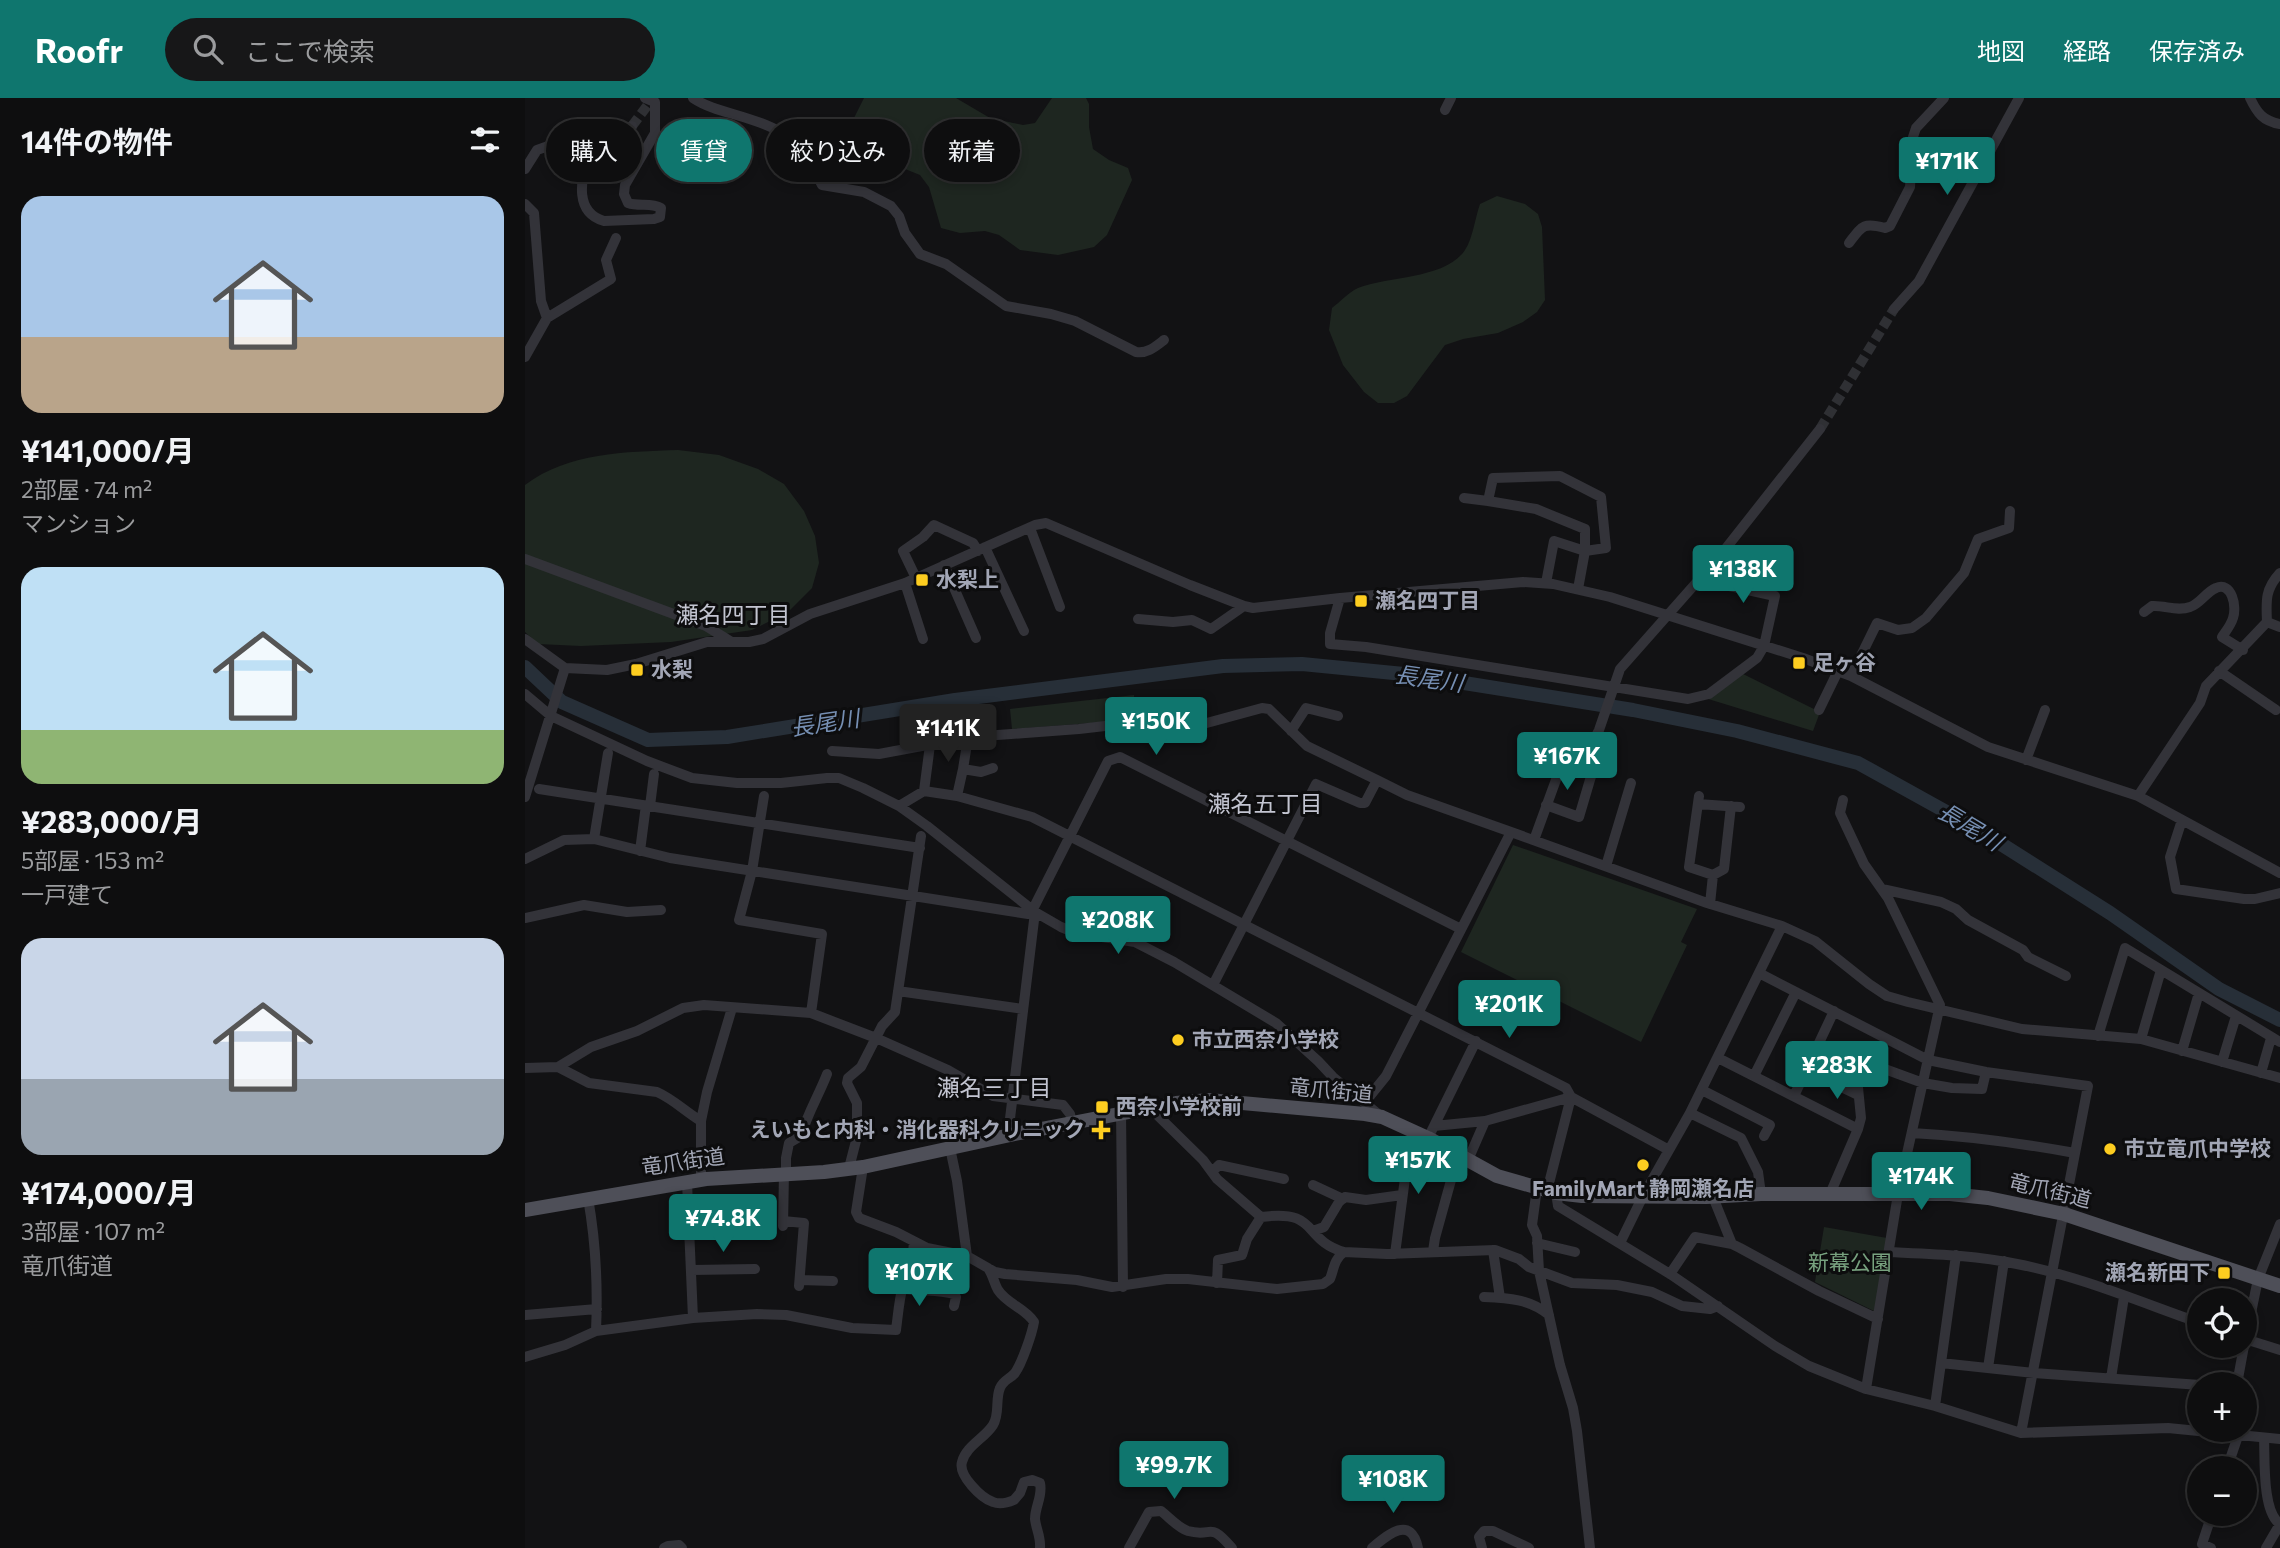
<!DOCTYPE html>
<html lang="ja">
<head>
<meta charset="utf-8">
<style>
	body { margin:0; font-family:Commissioner,"Noto Sans JP",sans-serif; background:#171718; color:#f1f3f6; height:100vh; display:flex; flex-direction:column; font-size:26px; white-space:nowrap }
	* { box-sizing:border-box; margin:0 }
	p { font-size:23px; color:#9b9c9e }
	.icon { flex:none; width:38px; height:38px; fill:none; stroke:currentColor; stroke-width:2; stroke-linecap:round; stroke-linejoin:round }
	.map { position:relative; flex:1; overflow:hidden }
	.panel { display:flex; flex-direction:column; background:#0e0e0f; width:525px }
	.panel>* { flex:none }
	.banner { position:absolute; left:21px; top:21px; width:665px; height:63px; display:flex; gap:14px }
	.fabs { position:absolute; left:1662px; top:1190px; display:grid; gap:14px }
	.fabs a { display:grid; place-items:center; width:70px; height:70px; border-radius:50%; background:#0e0e0f; box-shadow:0 4px 10px #0003,0 0 0 2px #2e2e2f; font-size:35px }
	.price { position:absolute; translate:-50% -60px; padding:0 16px; border-radius:7px; background:#0f766e; color:#fff; font-size:23px; line-height:46px; filter:drop-shadow(0 2px 4px #0008) }
	.price::after { content:''; position:absolute; left:50%; top:42px; width:21px; height:16px; margin-left:-10px; background:inherit; clip-path:polygon(0 0,100% 0,50% 100%) }
	.price.active { background:#222; color:#fff }
	ul { padding:0; list-style:none }
	li { display:grid; align-content:center; gap:14px; height:371px; padding:0 21px }
	li span { display:grid; place-items:center; height:217px; border-radius:21px; color:#555 }
	li>.icon { margin-inline-start:auto }
	span .icon { width:126px; height:126px; fill:#fffc; stroke-width:1 }
	li b { font-size:30px }
	h2 { display:flex; justify-content:space-between; align-items:center; height:84px; padding:0 21px; font-size:30px }
	.tag { padding:0 24px; border-radius:32px; background:#0e0e0f; box-shadow:0 4px 10px #0003,0 0 0 2px #2e2e2f; font-size:24px; line-height:63px }
	.tag.active { background:#0f766e; color:#fff }
	header { display:flex; align-items:center; gap:42px; box-sizing:border-box; height:98px; padding:0 35px; background:#0f766e; color:#fff }
	header strong { font-size:33px }
	nav { display:flex; gap:38px; margin-inline-start:auto; font-size:24px }
	.search { width:490px; height:63px; background:#171718; display:flex; align-items:center; gap:18px; box-sizing:border-box; padding:0 24px; border-radius:38px; color:#9b9c9e; font-size:26px }
	main { display:flex; flex:1; min-height:0 }
	.map>svg:first-child { display:block }
	.green { fill:#1e2620 }
	.lines { fill:none; stroke-linecap:round; stroke-linejoin:round }
	.river { stroke:#272f38; stroke-width:14 }
	.minor-tunnel { stroke:#2f3034; stroke-width:10; stroke-dasharray:10 5; stroke-linecap:butt }
	.minor { stroke:#333339; stroke-width:10 }
	.major { stroke:#4e4f58; stroke-width:14 }
	.poi-dot { fill:#fdcd20; stroke:#0d0d0e; stroke-width:2.5 }
	.labels { text-anchor:middle; stroke-width:6; stroke-linejoin:round; paint-order:stroke }
	.poi-label { font-size:21px; font-weight:bold; fill:#a2a6b5; stroke:#0d0d0e; text-anchor:start }
	.street-label { font-size:21px; fill:#a2a6b5; stroke:#0d0d0e }
	.park-label { font-size:21px; fill:#78a27f; stroke:#0d0d0e }
	.neighbourhood-label { font-size:23px; fill:#c3c5d1; stroke:#0d0d0e }
	.water-label { font-size:23px; font-style:italic; fill:#768fb3; stroke:#0d0d0e }
</style>
</head>
<body>
<header>
<strong>Roofr</strong>
<div class="search"><svg class="icon" aria-label="search" viewBox="0 0 24 24"><circle cx="10" cy="10" r="6"/><path d="M15 15l6 6"/></svg>ここで検索</div>
<nav><a>地図</a><a>経路</a><a>保存済み</a></nav>
</header>
<main>
<section class="panel">
<h2>14件の物件<svg class="icon" aria-label="filters" viewBox="0 0 24 24"><path d="M4 7h16M4 17h16"/><circle cx="9" cy="7" r="2"/><circle cx="15" cy="17" r="2"/></svg></h2>
<ul>
<li><span style="background:linear-gradient(#a9c7e8 65%,#b9a48a 0)"><svg class="icon" aria-label="home" viewBox="0 0 24 24"><path d="M3 11l9-7 9 7M6 9v11h12V9"/></svg></span><div><b>¥141,000/月</b><p>2部屋 · 74 m²</p><p>マンション</p></div></li>
<li><span style="background:linear-gradient(#bfe0f5 75%,#8fb573 0)"><svg class="icon" aria-label="home" viewBox="0 0 24 24"><path d="M3 11l9-7 9 7M6 9v11h12V9"/></svg></span><div><b>¥283,000/月</b><p>5部屋 · 153 m²</p><p>一戸建て</p></div></li>
<li><span style="background:linear-gradient(#c9d6e8 65%,#9aa5b1 0)"><svg class="icon" aria-label="home" viewBox="0 0 24 24"><path d="M3 11l9-7 9 7M6 9v11h12V9"/></svg></span><div><b>¥174,000/月</b><p>3部屋 · 107 m²</p><p>竜爪街道</p></div></li>
</ul>
</section>
<div class="map">
<svg width="1755" height="1450" viewBox="0 0 1755 1450">
	<rect width="100%" height="100%" fill="#121214"/>
	<path class="green" d="M339 0H431L465 20 498 27 510 25 527 0H561L564 6V29L568 51 584 62 603 70 607 82 582 137 569 149 533 157 495 152 474 137 460 133 435 135 416 130 404 89 395 77 345 57 333 40 327 24Z
		M972 98 1000 106 1013 116 1017 129 1020 202 1012 214 998 224 973 235 938 241 920 247 882 298 869 305H853L839 294 818 267 804 232 807 210C815 204 824 194 833 190 864 178 921 181 940 152 948 140 950 120 955 106Z
		M153 352 194 357 233 371 259 386 279 413 290 438 294 465 287 490 263 514 227 532 146 544 56 548 13 546 0 534V387C44 354 100 354 153 352Z
		M1218 576 1295 614 1288 633 1180 600Z
		M609 597V611L593 619 592 623 487 631 485 611Z
		M988 747 1172 811 1156 844 1162 847 1116 944 936 854Z
		M1299 1129 1362 1140 1351 1214 1290 1184Z"/>
	<g class="lines">
		<path class="river" d="M0 569 37 604 123 642 202 639 430 602 698 568 777 566 889 577 1108 612 1212 633 1333 665 1454 732 1585 815 1694 891 1755 922"/>
		<path class="minor-tunnel" d="M107 28 128 0
			M1295 331 1369 211"/>
		<path class="minor" d="M168 0C180 8 194 12 208 16 259 31 274 39 297 87L339 94 366 108 374 118 380 135 395 156 421 166 481 208 526 216 550 223 611 254C622 256 630 249 639 242
			M1725 0C1732 15 1738 23 1755 26
			M920 12 926 0
			M64 48C59 73 45 113 79 123L129 121 135 119 136 110C126 104 114 109 103 105L99 96 100 87 130 35V4L120 0
			M0 71 12 52 26 47 80 48 89 45 107 28
			M0 106 9 115 16 203 22 220 0 259
			M1324 145C1337 128 1338 124 1360 130L1365 128 1385 89 1388 39 1391 30 1419 0
			M1369 211 1394 183 1494 0
			M22 220 86 181 81 162 91 140
			M939 400 963 403
			M505 430 535 509
			M460 449 499 533
			M0 461 181 528 205 543
			M419 467 451 540
			M391 480 378 453 398 439 409 427 448 445 453 453
			M380 485 398 541
			M1021 485 1029 443 1060 453V431L1011 411 963 403 968 380 1035 378 1076 399 1081 450 1060 453 1053 491
			M815 500 805 535V546L841 549 1163 601 1184 596 1232 560 1239 548 1250 498 1173 481
			M1619 514 1627 508C1640 507 1652 514 1665 509 1675 506 1681 494 1691 490 1707 483 1712 509 1708 520 1706 527 1701 533 1697 539L1718 552
			M613 521 648 524 667 522 686 531 719 508
			M1742 524 1755 529
			M0 541 40 570 82 572 111 566 182 544H224L238 541 285 516 380 485 510 427 521 425 665 487 719 508 728 510 815 500 998 484 1028 486 1085 499 1278 560 1326 578 1463 649 1613 698 1755 775
			M1694 573 1751 612
			M1326 578 1352 525 1373 532 1387 530 1401 520 1439 475 1453 441 1484 430 1485 413
			M0 596 26 618 122 663 167 680 212 685H256L302 680H314L338 690 374 708 402 728 510 814 536 829 551 835 610 844 649 864 751 925 793 963 808 979 857 1019
			M1294 612 1313 573
			M766 633 781 610 813 618
			M307 653 354 656 445 639 554 631 632 622 678 626 737 610 744 611 782 648 852 682
			M1501 662 1520 612
			M438 671 456 674 468 670
			M14 691 395 750
			M399 693 405 647
			M239 698 227 773 214 822 297 836 286 915
			M432 698 438 671 443 640
			M1174 698 1164 769 1188 777 1185 806
			M1613 698 1675 605 1681 588 1742 524C1741 503 1740 491 1755 475
			M0 699 40 570
			M1318 702 1315 715 1339 766 1363 800 1415 907 1373 1096 1341 1291
			M1173 706 1215 709
			M1021 707 1054 719 1067 675 1040 664
			M125 708 129 676
			M374 708 399 693 432 698 507 719 1041 990 1046 999 1144 1052
			M1657 722 1645 759 1651 791 1719 801H1730L1755 795
			M986 734 1182 805 1257 828 1290 843 1344 886 1362 898 1383 904 1497 931 1616 941 1755 980
			M69 741 83 655
			M1009 742 1036 668 1069 642 1074 632 1095 571 1194 459 1295 331
			M115 753 121 707
			M0 761 39 742 69 741 145 760 503 816 510 814
			M1081 768 1106 685
			M1188 777 1199 771 1206 708
			M1357 791 1416 804 1431 811 1443 822 1498 852 1503 859 1541 878
			M508 811 583 663 595 659 936 831
			M0 820 59 807 102 814 136 812
			M1234 875 1403 962 1461 974 1563 988 1496 1335
			M688 887 791 686 835 705H840L852 682 882 697 986 734 861 978 840 1004
			M373 893 498 911
			M1573 938 1600 850 1755 944
			M1616 941 1636 872
			M1657 953 1674 895
			M1193 960 1333 1031 1305 1096
			M1697 964 1711 918
			M33 969 64 985 132 994C148 1001 161 1014 176 1023
			M0 970 33 969 66 949 112 933 158 910 179 907 286 915 351 940 423 972 468 998 538 1007 545 1016 547 1026
			M1281 972 1333 997
			M1736 975 1746 940
			M1229 978 1271 894
			M1177 992 1245 1027 1239 1038
			M1269 998 1309 913
			M624 1009 678 1062 692 1081 736 1119C795 1111 776 1141 819 1154
			M596 1014 598 1189
			M1165 1015 1216 1040 1233 1074 1236 1096
			M909 1028 951 943
			M1333 1031 1336 1020 1331 969 1357 970 1398 985 1427 990 1457 991 1461 974
			M1387 1035C1443 1038 1495 1045 1550 1055
			M483 1037 510 814
			M903 1040 909 1028 960 1023 1046 999 1022 1093
			M425 1050 432 1083 442 1158
			M943 1062 960 1023
			M338 1069 331 1114 334 1120 371 1134 402 1150 442 1158 470 1174 480 1176 552 1182 587 1189 641 1181H663L752 1191 798 1186 805 1181C809 1171 809 1161 819 1154L862 1156 970 1152 994 1161 1004 1169 1047 1185 1092 1187 1127 1194 1157 1208 1185 1211 1193 1208
			M324 1070 332 1039V1005L322 985 323 980 336 969 357 928 370 914 396 738
			M687 1074 694 1067 759 1081
			M261 1075V1060L264 1045 276 1038C282 1016 294 997 302 976
			M176 1082V1023L182 994 207 910
			M788 1087 818 1101
			M1012 1090 1007 1127 1012 1138 1014 1173 1035 1267 1048 1310 1052 1333 1065 1450
			M1031 1095 1033 1108 1145 1176 1250 1248 1284 1268 1341 1291 1410 1308 1496 1335 1643 1330 1755 1341
			M1188 1099 1207 1146
			M63 1100C71 1145 73 1188 71 1233
			M258 1123 279 1125 274 1188
			M258 1128 259 1075
			M788 1133 799 1129 814 1104 820 1099 841 1102 877 1097
			M1012 1145 1050 1154
			M1095 1145 1118 1098 1165 1015 1257 828
			M968 1152 975 1200
			M908 1153 910 1140 933 1057
			M1364 1154C1407 1156 1450 1157 1492 1166 1554 1178 1615 1204 1675 1225
			M870 1156 882 1065 890 1035
			M463 1170C468 1177 469 1185 473 1192 482 1206 500 1210 509 1224 507 1236 497 1265 490 1275 485 1281 478 1282 475 1290 470 1302 475 1316 468 1327 460 1340 441 1348 437 1364 433 1377 456 1400 468 1404 475 1407 482 1405 489 1402L495 1395 499 1384 507 1382 515 1385C518 1398 510 1408 510 1421 511 1431 516 1439 515 1450
			M167 1172 230 1171
			M1145 1176 1170 1139 1207 1146 1215 1150 1294 1193 1353 1221
			M275 1182 308 1183
			M692 1185 693 1162 717 1157 722 1141 736 1119
			M377 1190C395 1194 411 1191 429 1196L431 1199 429 1208
			M959 1199C983 1200 1005 1201 1024 1217
			M0 1217 72 1211
			M168 1220 232 1216 261 1217 327 1230 371 1232C373 1217 374 1202 378 1187 382 1170 388 1163 389 1144
			M1720 1241 1755 1252
			M1720 1244 1733 1181 1755 1126
			M0 1259 40 1247 71 1233 168 1220 162 1084
			M1416 1265 1509 1275 1675 1287
			M1463 1270 1479 1163
			M1586 1280 1599 1199
			M1712 1286 1719 1248
			M1410 1308 1431 1157
			M1739 1340C1740 1361 1737 1414 1755 1426
			M1702 1370 1713 1338
			M139 1450 143 1448 154 1447 157 1450
			M604 1450 624 1414 636 1413C644 1419 653 1430 663 1433 689 1440 683 1422 707 1450
			M847 1450C863 1436 886 1417 893 1450
			M957 1450 954 1439 959 1433H968L1004 1450
			M1686 1450 1677 1446 1687 1416
			M1741 1450 1755 1426"/>
		<path class="major" d="M0 1112 181 1081 299 1074 338 1069 490 1036 651 1005 684 1002 840 1016 857 1019 903 1040 972 1078 1031 1095 1057 1098 1181 1099 1236 1096H1425L1463 1100 1539 1116 1755 1188"/>
	</g>
	<g class="poi-dot">
		<rect x="390" y="475" width="14" height="14" rx="3.5"/>
		<rect x="829" y="496" width="14" height="14" rx="3.5"/>
		<rect x="1267" y="558" width="14" height="14" rx="3.5"/>
		<rect x="105" y="565" width="14" height="14" rx="3.5"/>
		<circle cx="653" cy="942" r="7"/>
		<rect x="570" y="1002" width="14" height="14" rx="3.5"/>
		<path d="M572.5 1021.5h7v7h7v7h-7v7h-7v-7h-7v-7h7z"/>
		<circle cx="1585" cy="1051" r="7"/>
		<circle cx="1118" cy="1067" r="7"/>
		<rect x="1692" y="1168" width="14" height="14" rx="3.5"/>
	</g>
	<g class="labels">
		<g class="poi-label">
			<text x="411" y="489">水梨上</text>
			<text x="850" y="510">瀬名四丁目</text>
			<text x="1288" y="572">足ヶ谷</text>
			<text x="126" y="579">水梨</text>
			<text x="667" y="949">市立西奈小学校</text>
			<text x="591" y="1016">西奈小学校前</text>
			<text x="560" y="1039" text-anchor="end">えいもと内科・消化器科クリニック</text>
			<text x="1599" y="1058">市立竜爪中学校</text>
			<text x="1118" y="1098" text-anchor="middle">FamilyMart 静岡瀬名店</text>
			<text x="1685" y="1182" text-anchor="end">瀬名新田下</text>
		</g>
		<g class="street-label">
			<text transform="translate(806 993) rotate(6)" y="7">竜爪街道</text>
			<text transform="translate(158 1064) rotate(-8)" y="7">竜爪街道</text>
			<text transform="translate(1525 1093) rotate(14)" y="7">竜爪街道</text>
		</g>
		<g class="park-label">
			<text x="1325" y="1172">新幕公園</text>
		</g>
		<g class="neighbourhood-label">
			<text x="208" y="525">瀬名四丁目</text>
			<text x="740" y="714">瀬名五丁目</text>
			<text x="469" y="998">瀬名三丁目</text>
		</g>
		<g class="water-label">
			<text transform="translate(904 581) rotate(8)" y="8">長尾川</text>
			<text transform="translate(300 625) rotate(-8)" y="8">長尾川</text>
			<text transform="translate(1445 729) rotate(31)" y="8">長尾川</text>
		</g>
	</g>
</svg>
<div class="fabs">
<a><svg class="icon" aria-label="locate" viewBox="0 0 24 24"><circle cx="12" cy="12" r="6"/><path d="M12 2v4M12 18v4M2 12h4M18 12h4"/></svg></a>
<a>+</a>
<a>−</a>
</div>
<b class="price" style="left:1422px;top:99px">¥171K</b>
<b class="price" style="left:1218px;top:507px">¥138K</b>
<b class="price" style="left:631px;top:659px">¥150K</b>
<b class="price active" style="left:423px;top:666px">¥141K</b>
<b class="price" style="left:1042px;top:694px">¥167K</b>
<b class="price" style="left:593px;top:858px">¥208K</b>
<b class="price" style="left:984px;top:942px">¥201K</b>
<b class="price" style="left:1312px;top:1003px">¥283K</b>
<b class="price" style="left:893px;top:1098px">¥157K</b>
<b class="price" style="left:1396px;top:1114px">¥174K</b>
<b class="price" style="left:198px;top:1156px">¥74.8K</b>
<b class="price" style="left:394px;top:1210px">¥107K</b>
<b class="price" style="left:649px;top:1403px">¥99.7K</b>
<b class="price" style="left:868px;top:1417px">¥108K</b>
<div class="banner">
<a class="tag">購入</a>
<a class="tag active">賃貸</a>
<a class="tag">絞り込み</a>
<a class="tag">新着</a>
</div>
</div>
</main>
</body>
</html>
